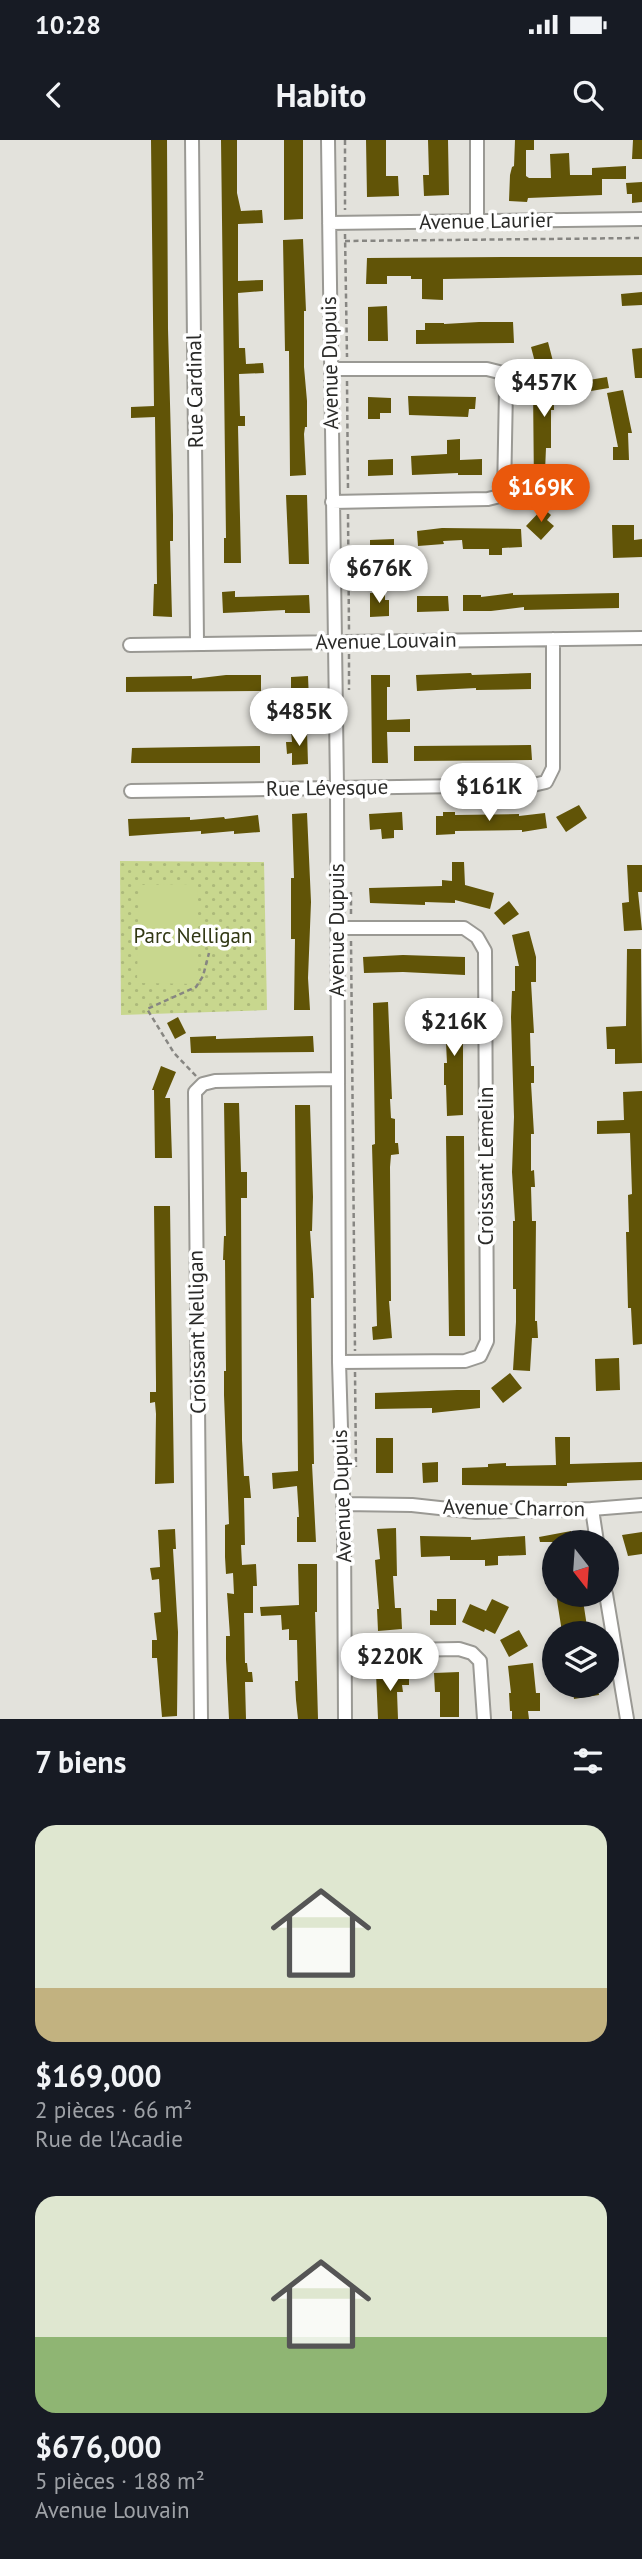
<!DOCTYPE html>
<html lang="fr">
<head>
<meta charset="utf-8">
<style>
	body { margin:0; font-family:"PT Sans",sans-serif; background:#20242c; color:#f1f3f6; height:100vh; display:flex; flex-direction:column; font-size:26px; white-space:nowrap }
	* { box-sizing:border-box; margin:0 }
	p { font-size:23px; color:#9ea1a6 }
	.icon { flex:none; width:38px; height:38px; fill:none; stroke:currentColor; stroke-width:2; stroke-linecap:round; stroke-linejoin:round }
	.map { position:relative; height:1579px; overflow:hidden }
	.details { display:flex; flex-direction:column; background:#171b24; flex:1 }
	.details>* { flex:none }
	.needle { width:46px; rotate:163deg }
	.fabs { position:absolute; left:542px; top:1390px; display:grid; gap:14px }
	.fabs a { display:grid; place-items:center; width:77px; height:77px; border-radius:50%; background:#171b24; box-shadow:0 4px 10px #0003; font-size:35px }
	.price { position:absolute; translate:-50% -60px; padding:0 16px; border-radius:24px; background:#fff; color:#222; font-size:23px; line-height:46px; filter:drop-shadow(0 2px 4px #0008) }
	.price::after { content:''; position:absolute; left:50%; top:42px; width:21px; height:16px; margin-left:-10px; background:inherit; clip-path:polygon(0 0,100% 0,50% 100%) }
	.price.current { background:#ea580c; color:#fff }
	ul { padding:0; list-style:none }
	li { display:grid; align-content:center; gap:14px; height:371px; padding:0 35px }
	li span { display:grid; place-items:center; height:217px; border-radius:21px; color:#555 }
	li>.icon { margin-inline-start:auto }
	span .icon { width:126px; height:126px; fill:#fffc; stroke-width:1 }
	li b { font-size:30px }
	h2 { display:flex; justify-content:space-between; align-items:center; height:84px; padding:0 35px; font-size:30px }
	.status { display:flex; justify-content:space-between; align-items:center; height:49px; padding:0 35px; background:#171b24; direction:ltr }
	.status svg { height:19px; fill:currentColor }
	header { display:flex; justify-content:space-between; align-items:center; height:91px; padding:0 35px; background:#171b24; font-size:32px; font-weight:800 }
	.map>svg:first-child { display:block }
	.park { fill:url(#park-dots) }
	.pitch { fill:#c8d78e }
	.building { fill:#615407 }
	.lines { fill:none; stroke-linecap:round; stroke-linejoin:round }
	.street-casing { stroke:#9a9994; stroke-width:16 }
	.path { stroke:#878682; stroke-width:2.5; stroke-dasharray:5 3.5; stroke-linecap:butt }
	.street { stroke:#fff; stroke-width:12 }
	.labels { text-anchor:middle; stroke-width:7; stroke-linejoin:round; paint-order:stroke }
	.street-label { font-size:21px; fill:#2a2a28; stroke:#fff }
	.park-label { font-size:21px; fill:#313813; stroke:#fff }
</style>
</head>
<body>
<div class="status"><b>10:28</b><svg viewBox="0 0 49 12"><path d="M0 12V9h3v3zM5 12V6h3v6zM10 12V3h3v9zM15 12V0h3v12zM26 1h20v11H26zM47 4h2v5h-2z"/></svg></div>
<header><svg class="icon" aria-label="back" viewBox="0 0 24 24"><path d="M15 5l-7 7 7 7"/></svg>Habito<svg class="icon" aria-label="search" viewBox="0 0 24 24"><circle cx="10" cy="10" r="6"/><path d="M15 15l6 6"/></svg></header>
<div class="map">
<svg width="642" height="1579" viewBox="0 0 642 1579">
	<defs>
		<pattern id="park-dots" width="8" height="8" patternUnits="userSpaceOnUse" patternTransform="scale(1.75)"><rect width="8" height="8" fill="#c8d78e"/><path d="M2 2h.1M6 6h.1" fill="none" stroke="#acb97a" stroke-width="1.8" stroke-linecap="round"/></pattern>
	</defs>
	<rect width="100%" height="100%" fill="#e3e2dc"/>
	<path class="park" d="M120 721 264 722 267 870 121 875Z"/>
	<path class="pitch" d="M198 744 197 844 137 843 139 745Z"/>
	<path class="building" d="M151 0H167L168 189 173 375V401H170L172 477 153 476 154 444H157L155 277 131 278V267L154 266Z
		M221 0H237V53L241 71 262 70 263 83 238 84V141L263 140V151L238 153 239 208H245L246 224 263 223 264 233 239 234 240 276H245V286H238L241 423H224V398H226Z
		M284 0H303V79L284 80Z
		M366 0H386V36H398L399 56 367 57Z
		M428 0H448L449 55 424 56 423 35H429Z
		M515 0H534V10H526V36L529 38H551L550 14 569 13 570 35H592V28L626 26V39H602V55L528 58 527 62 509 61 510 35 512 27 514 26Z
		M633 0H642V19H632Z
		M642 42V62L632 63V54H627L626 43Z
		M303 99 306 171H304V227L307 261V287H305L304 294 306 335 290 336 289 211H285L283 100Z
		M504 117H642V135L443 139V160L422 159V139H411V136H387V144H366L367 118Z
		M642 152V165L622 166 621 154Z
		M387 166 388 201H368V167Z
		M479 182H513L514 203 416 204V190H425V183H444V184Z
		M548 202 555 229 553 230 554 270H551V308H546L545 331H560L559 351 534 350 533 245H541L531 207Z
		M642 208V238H635L632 209Z
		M607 237 609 248 585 252 583 241Z
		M623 250 632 293H628L629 320H613V307H618L607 253Z
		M408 256 476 257 475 269H469L468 277 409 275Z
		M368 257 391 258V273H380V279H368Z
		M460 299V320L482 319V335H458V333L412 335 411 316 447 314V300Z
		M393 319V335L368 336V320Z
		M286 355H307L309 424H289Z
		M543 368 551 375 547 380 554 386 541 400 526 386Z
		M612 385H634V400L642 399V417L613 418Z
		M442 388 521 389 522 407 502 408V415H489V409H463L462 400 443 401 444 404 418 406 417 391Z
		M394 399V427H370V400Z
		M235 451V457L309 455 310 473H285V470L223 473 222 452Z
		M385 452V460H389V476L370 477V453Z
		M513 453V455L619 453V468L524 470V467L491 471H463V455H481V457Z
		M417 456H448L449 471 417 472Z
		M471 533 472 535 531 533V549L476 550V548L417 551 416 535Z
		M226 535H261V551L126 552V537L192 536V539Z
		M371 535H390V547H387V580L410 579V592H387L388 623H372Z
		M308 536 309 560H291V537Z
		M307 590 308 624 292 625V613L287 614 286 602H292L291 591Z
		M531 605 532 620 414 621V606Z
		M260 606V623H131L132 608Z
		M579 665 587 678 566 692 556 677Z
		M402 672 403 690H394V698L382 699 381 689 370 690 369 674Z
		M443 672H455V675L519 674V676L545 673 547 688 522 692V690L455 691V694L436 695V676H443Z
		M307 673 311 762 308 838 310 870H294L295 799H291V738H294L292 674Z
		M258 675 260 692 234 694V691L201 694V691L129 696 128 679 190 677V680L224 677 225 679Z
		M452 722H464L465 745 494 753 490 769 455 760V763L425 762V765L370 763 369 748 442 746V740L452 741Z
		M627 725H642V752H638L642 790 624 791 622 763 629 762Z
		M509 761 519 774 504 785 494 773Z
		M529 791 536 817V842H531L534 893H530L531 926H534V943H531L534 994H531V1031L534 1030 535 1047H531L532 1081H536L535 1181H537L538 1198H532L530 1231 513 1230 516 1182V1149H513V1081H515L512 1032 514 977 511 877 512 851H515V826H519L512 795Z
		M627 809H641L642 923 615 924V909H607L606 887 626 886Z
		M403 815 465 817V835L403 832 364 833 363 817Z
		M463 861V975L447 976 446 945H444V923H447L444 862Z
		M388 862 392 959H390L391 978 395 979V1003H398L399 1014 391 1015 390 1027 391 1161H389L392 1198 373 1200 372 1187 377 1186 372 1005 375 1004 373 863Z
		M178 877 186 893 175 899 167 883Z
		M216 896V899L313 896 314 912 191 913 190 897Z
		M161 926 176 932 165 958H170L172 1018H155L154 950H152Z
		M642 951V1204L633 1205 631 1168H628L626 1092H629L628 1055 632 1054 630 993 597 994V981L624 980 623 952Z
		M224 963H239L241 1032H247V1058H241L242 1300 244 1336H249L251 1358H244L245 1405H241L242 1425 256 1424 257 1446H253V1473H244L245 1523H247L248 1532H252L253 1542H245L246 1579H229L226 1519V1496H230L227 1453 234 1454 233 1433 226 1434 225 1417V1385L229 1384 224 1255V1231H226L225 1120H223L224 1096H226Z
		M295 965H310L313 1057 312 1091H310L313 1134 314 1158H311L314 1324H312L316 1402H297V1377H299L297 1346 273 1349 272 1333 298 1331Z
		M446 996H464L465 1196H449Z
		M154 1066H170L174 1343 155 1344 156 1274 155 1262 150 1263V1252H156V1242Z
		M619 1218 620 1250 596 1251 595 1219Z
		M510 1233 522 1248 503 1263 491 1248Z
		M457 1250H480V1268L432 1273V1268L375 1269V1253Z
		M555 1297H570V1324L642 1322V1340L567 1343V1346L462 1345V1328L488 1327V1324L506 1323V1326L556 1325Z
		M376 1298H393V1333H376Z
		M438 1322V1342L423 1343 422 1323Z
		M396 1388 397 1436H393L395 1468H401L402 1489 378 1491 377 1469H379L375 1420 380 1419 377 1389Z
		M175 1389 176 1409H173L178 1492 177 1576 162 1577 157 1518H152V1500H157L154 1473 161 1472 159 1439 152 1440 150 1428 160 1427 158 1390Z
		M571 1391 573 1402H540L539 1397Z
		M642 1392V1414L628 1416 622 1395Z
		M420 1396 471 1397V1400L525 1396 526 1415 498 1416V1425L485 1426V1420H450V1416L421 1417Z
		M298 1424H317V1472H315L318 1579H298L296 1560 295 1541H298L297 1500H289V1489L282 1490 281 1475 261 1476 260 1467 299 1465Z
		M556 1454H582L588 1493 562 1492Z
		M437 1459H456V1485H430V1470L437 1471Z
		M492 1459 509 1467 495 1494 485 1489 484 1492 462 1482 470 1464 486 1471Z
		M519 1490 528 1506 509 1517 500 1500Z
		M533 1523 536 1553H540V1571H528L529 1579H512V1571H510L509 1553H511L508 1526Z
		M409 1532V1545H402L403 1552H397L398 1579H378L376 1533Z
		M459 1532V1577H440V1552H435L434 1533Z
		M572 1545H597L599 1555 574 1559Z"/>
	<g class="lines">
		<defs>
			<path id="street" d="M192 0 197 502
				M328 0 337 647 339 1222 344 1387 345 1579
				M477 0V81
				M329 83 642 79
				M331 229H487L503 233 506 249 504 355 488 359 332 362
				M130 505 642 498
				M131 651 533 645 546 642 553 628V499
				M337 788H464L477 797 485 811 487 1201 480 1216 465 1221 339 1222
				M343 1364 412 1365 476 1372 592 1369 642 1365
				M592 1369 597 1402
				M606 1454 627 1579
				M346 1511 459 1509 472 1513 480 1521 484 1579
				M201 1579 195 952 203 944 215 941 338 939"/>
		</defs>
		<use href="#street" class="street-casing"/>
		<path class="path" d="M345 0V70
			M345 94 347 217
			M345 101 642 98
			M347 241 348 350
			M348 374 349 490
			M349 514V550
			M351 752V777
			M351 801 355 1211
			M196 936 174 913 147 869 196 847 203 836 209 813
			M355 1232 356 1327"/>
		<use href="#street" class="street"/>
	</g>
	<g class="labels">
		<g class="street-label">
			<text transform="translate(486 81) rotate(-1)" y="7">Avenue Laurier</text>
			<text transform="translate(330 223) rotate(-91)" y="7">Avenue Dupuis</text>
			<text transform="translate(195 251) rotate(-91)" y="7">Rue Cardinal</text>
			<text transform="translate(386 501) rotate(-1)" y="7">Avenue Louvain</text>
			<text transform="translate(327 648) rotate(-1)" y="7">Rue Lévesque</text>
			<text transform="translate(337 790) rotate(-90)" y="7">Avenue Dupuis</text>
			<text transform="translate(486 1026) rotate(-90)" y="7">Croissant Lemelin</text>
			<text transform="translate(197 1192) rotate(-91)" y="7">Croissant Nelligan</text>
			<text transform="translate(342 1356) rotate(-92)" y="7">Avenue Dupuis</text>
			<text transform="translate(514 1368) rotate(1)" y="7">Avenue Charron</text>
		</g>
		<g class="park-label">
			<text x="193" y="803">Parc Nelligan</text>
		</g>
	</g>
</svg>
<div class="fabs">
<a><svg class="needle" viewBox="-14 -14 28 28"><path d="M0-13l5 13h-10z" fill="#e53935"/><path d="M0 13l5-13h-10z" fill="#9ea1a6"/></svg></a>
<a><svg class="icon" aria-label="layers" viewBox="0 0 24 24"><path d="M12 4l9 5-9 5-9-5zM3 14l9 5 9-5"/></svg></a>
</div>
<b class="price" style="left:544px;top:279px">$457K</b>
<b class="price current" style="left:541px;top:384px">$169K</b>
<b class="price" style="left:379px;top:465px">$676K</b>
<b class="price" style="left:299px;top:608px">$485K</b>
<b class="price" style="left:489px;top:683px">$161K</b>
<b class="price" style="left:454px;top:918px">$216K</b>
<b class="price" style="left:390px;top:1553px">$220K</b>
</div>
<section class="details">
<h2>7 biens<svg class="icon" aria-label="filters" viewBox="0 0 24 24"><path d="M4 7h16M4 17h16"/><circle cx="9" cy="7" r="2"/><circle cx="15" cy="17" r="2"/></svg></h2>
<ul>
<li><span style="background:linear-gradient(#dfe7d0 75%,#c2b280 0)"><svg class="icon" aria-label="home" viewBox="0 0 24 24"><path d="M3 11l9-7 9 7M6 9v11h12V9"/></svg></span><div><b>$169,000</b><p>2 pièces · 66 m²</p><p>Rue de l'Acadie</p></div></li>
<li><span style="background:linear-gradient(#dfe7d0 65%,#8fb573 0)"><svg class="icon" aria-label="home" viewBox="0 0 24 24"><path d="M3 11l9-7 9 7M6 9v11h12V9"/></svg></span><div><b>$676,000</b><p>5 pièces · 188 m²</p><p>Avenue Louvain</p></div></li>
</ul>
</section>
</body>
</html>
